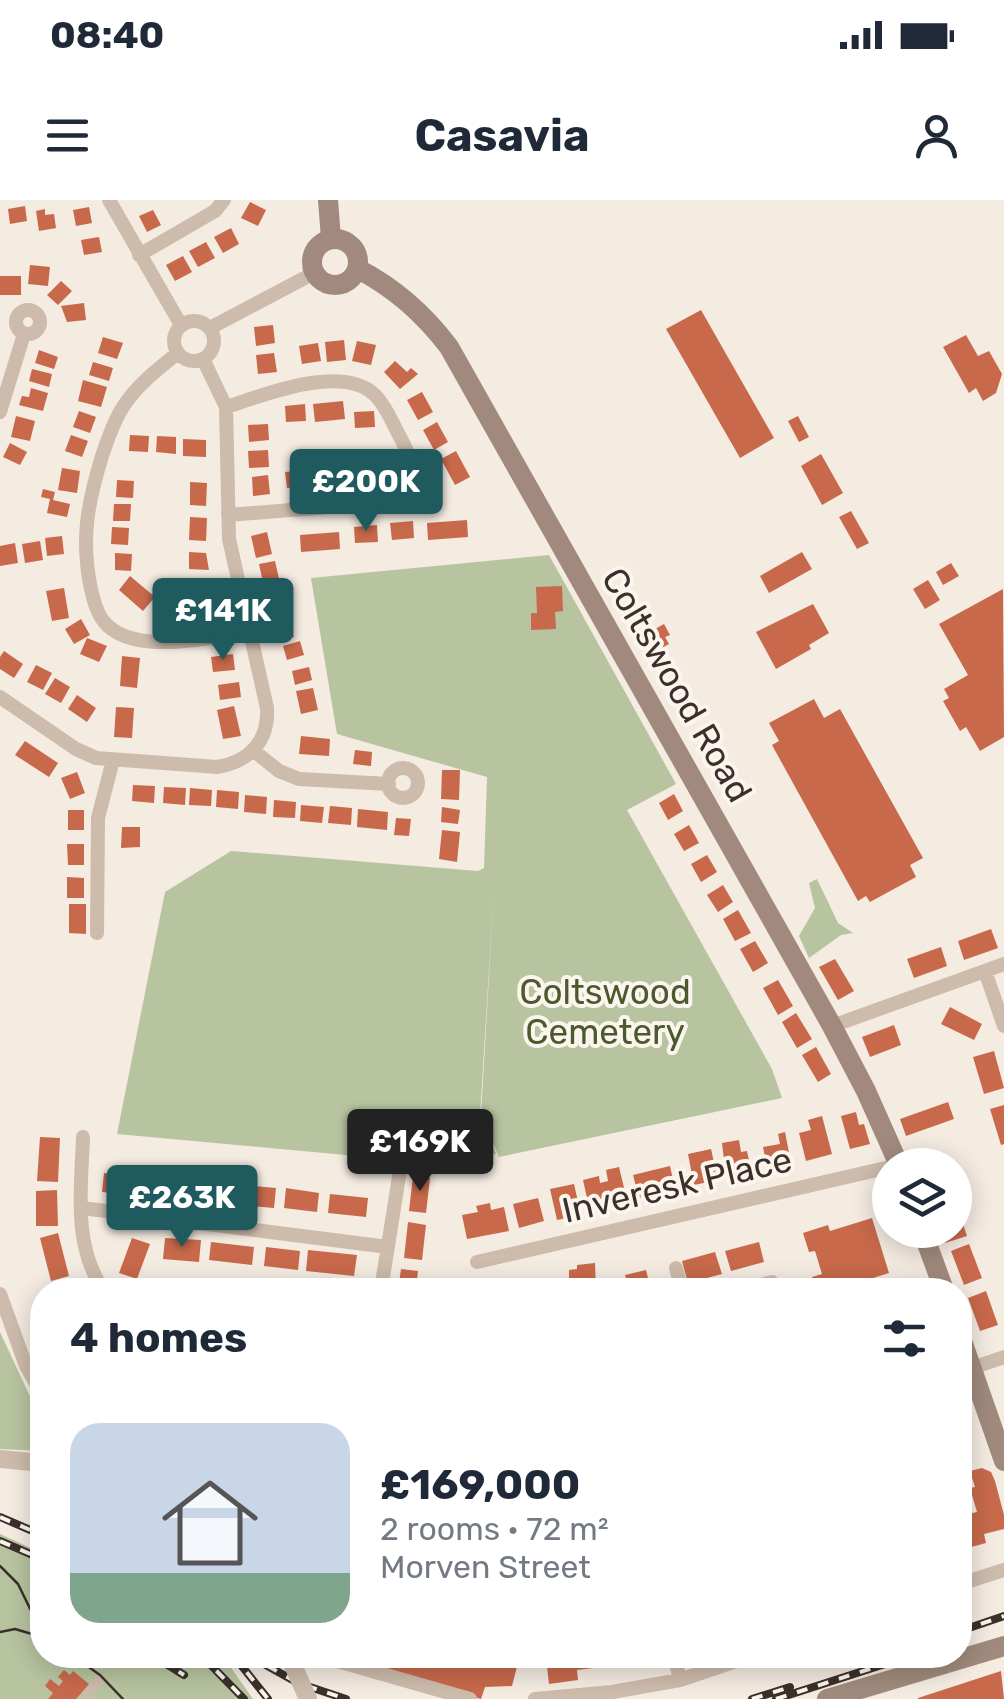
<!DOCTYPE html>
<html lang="en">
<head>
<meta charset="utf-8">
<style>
	body { margin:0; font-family:Rubik,sans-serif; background:#f2f2f3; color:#1f2937; height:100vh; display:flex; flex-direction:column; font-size:38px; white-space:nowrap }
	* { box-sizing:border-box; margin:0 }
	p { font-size:32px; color:#747a83 }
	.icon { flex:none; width:55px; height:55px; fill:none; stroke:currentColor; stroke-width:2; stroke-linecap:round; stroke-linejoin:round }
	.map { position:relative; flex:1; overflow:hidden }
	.sheet { position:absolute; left:30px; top:1078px; width:942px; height:390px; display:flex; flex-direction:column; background:#fff; border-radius:40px; box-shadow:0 5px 25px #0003 }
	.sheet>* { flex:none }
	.buttons { position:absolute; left:872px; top:948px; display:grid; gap:20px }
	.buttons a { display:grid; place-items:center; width:100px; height:100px; border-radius:50%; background:#fff; box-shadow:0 5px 25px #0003; font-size:50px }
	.price { position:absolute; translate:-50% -85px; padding:0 22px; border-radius:10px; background:#1f5a5e; color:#fff; font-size:32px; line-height:65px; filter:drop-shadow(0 2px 5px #0008) }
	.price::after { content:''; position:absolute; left:50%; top:60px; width:30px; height:22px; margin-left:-15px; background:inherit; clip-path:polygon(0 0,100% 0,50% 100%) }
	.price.selected { background:#222; color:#fff }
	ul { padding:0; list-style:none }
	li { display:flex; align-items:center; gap:30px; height:250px; padding:0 40px }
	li+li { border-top:2px solid #e0e1e3 }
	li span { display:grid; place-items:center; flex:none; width:280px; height:200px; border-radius:30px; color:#555 }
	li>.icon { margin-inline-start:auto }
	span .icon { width:120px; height:120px; fill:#fffc; stroke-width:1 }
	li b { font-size:42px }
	h2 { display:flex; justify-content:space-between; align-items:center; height:120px; padding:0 40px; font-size:42px }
	.status { display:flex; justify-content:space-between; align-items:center; height:70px; padding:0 50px; background:#fff; direction:ltr }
	.status svg { height:28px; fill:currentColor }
	header { display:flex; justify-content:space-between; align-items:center; height:130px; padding:0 40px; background:#fff; font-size:45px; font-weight:700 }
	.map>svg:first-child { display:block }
	.green { fill:#b8c4a0 }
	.building { fill:#c8694b }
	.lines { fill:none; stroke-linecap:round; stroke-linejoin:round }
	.pedestrian { stroke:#cdbbac; stroke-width:10 }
	.minor { stroke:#cdbbac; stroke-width:14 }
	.tertiary { stroke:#cdbbac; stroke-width:18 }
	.secondary { stroke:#a18a7d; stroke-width:20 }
	.tram { stroke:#3b302b; stroke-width:2.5 }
	.rail-casing { stroke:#3b302b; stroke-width:8 }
	.rail { stroke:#fbf5ee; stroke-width:4; stroke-dasharray:11; stroke-linecap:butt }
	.tertiary-bridge { stroke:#cdbbac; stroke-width:18 }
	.labels { text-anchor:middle; stroke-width:8; stroke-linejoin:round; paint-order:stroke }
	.street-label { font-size:35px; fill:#3b302b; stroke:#fbf5ee }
	.park-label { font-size:35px; fill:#4a5a2e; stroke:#fbf5ee }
</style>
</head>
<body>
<div class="status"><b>08:40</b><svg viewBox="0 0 49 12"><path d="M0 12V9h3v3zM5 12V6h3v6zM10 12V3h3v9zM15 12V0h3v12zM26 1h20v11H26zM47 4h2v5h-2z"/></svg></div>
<header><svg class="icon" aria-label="menu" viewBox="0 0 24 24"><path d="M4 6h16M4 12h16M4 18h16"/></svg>Casavia<svg class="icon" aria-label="person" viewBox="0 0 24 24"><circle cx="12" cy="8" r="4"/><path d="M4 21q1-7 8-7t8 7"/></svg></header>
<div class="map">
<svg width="1004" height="1499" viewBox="0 0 1004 1499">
	<rect width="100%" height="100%" fill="#f4ebe1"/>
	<path class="green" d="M549 355 676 584 627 610 772 869 782 898 499 957 481 914 494 690 480 915 496 954 421 962 117 934 165 692 231 651 478 671 484 668 487 577 337 534 311 378Z
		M817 679 838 723 853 733 841 735 809 758 799 736 815 708 809 683Z
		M0 1132 42 1222V1251L0 1249Z
		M0 1334 42 1353V1455H222L253 1499H0Z"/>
	<path class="building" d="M250 2 266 10 258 26 241 18Z
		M25 6 27 21 10 24 8 9Z
		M89 7 92 23 76 26 73 10Z
		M45 9V15L54 14 56 28 39 31 36 11Z
		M153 10 161 25 147 32 139 16Z
		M231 28 239 44 223 53 214 37Z
		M99 37 102 52 84 55 81 40Z
		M206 42 215 58 198 67 189 51Z
		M183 56 192 72 175 81 166 65Z
		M30 65 50 67 48 86 28 84Z
		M0 76H21V95H0Z
		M61 81 72 91 58 105 47 95Z
		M84 103 86 120 67 122 61 106Z
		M701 110 774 238 740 258 666 129Z
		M273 125 275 143 256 146 254 127Z
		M966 135 978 156 989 151 1002 174 996 193 983 201 976 188 969 193 943 147Z
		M103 137 123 143 117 159 98 153Z
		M344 140 346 160 327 162 325 142Z
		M357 141 376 145 371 165 352 161Z
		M318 143 321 161 302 164 299 146Z
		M39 150 58 157 54 169 35 163Z
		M274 153 277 172 258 174 256 155Z
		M395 161 407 172 411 168 418 174 400 189 384 172Z
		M93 162 113 168 109 181 89 175Z
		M32 169 52 174 49 187 29 181Z
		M83 180 107 187 101 207 78 201Z
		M31 188 48 193 43 211 19 205 22 196 29 197Z
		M422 192 433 212 418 220 407 200Z
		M343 201 345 219 315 222 313 204Z
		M305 204 306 221 286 222 285 206Z
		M79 211 96 217 90 233 73 227Z
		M374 211 375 227 355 228 354 212Z
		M16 216 35 221 30 241 11 237Z
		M798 216 809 237 799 242 788 221Z
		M437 222 448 242 434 250 423 230Z
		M268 224 269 240 249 242 248 225Z
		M71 235 88 241 82 257 65 251Z
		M130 235 149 236 148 252 129 251Z
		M157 236 176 237V254L156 252Z
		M183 239 206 240V257L183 256Z
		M10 243 27 252 20 265 3 257Z
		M268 250 269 267 249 268 248 251Z
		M456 251 470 277 455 285 441 259Z
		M821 254 843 293 822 305 801 266Z
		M394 261 397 279 367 283 365 265Z
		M333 265 335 284 315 286 313 267Z
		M360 265 362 281 342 283 340 267Z
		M62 268 80 271 77 293 58 290Z
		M305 270 307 286 287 288 285 272Z
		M268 275 270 294 253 296 252 277Z
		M117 280 134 281 133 298 116 297Z
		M190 282 207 283 206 306 190 305Z
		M43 289 55 292 53 300 70 304 67 317 47 313 50 299 41 297Z
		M114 304H131L130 321H113Z
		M851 311 869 343 857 349 839 317Z
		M190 317 207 318 206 341 189 340Z
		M467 320 468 337 428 340 427 323Z
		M413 321 414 338 392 340 390 323Z
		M377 325 378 342 355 343 354 327Z
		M112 327 129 328 128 345 111 344Z
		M267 332 272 354 256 358 251 336Z
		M339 332 340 349 301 352 300 335Z
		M62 336 64 354 47 356 45 338Z
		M40 341 43 360 25 363 22 344Z
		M15 343 18 363 0 366V346Z
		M189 352 206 353 209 370 189 369Z
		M802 352 812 369 769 393 760 376Z
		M115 353 132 354 131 371 115 370Z
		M275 361 280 383 264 387 259 364Z
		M951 363 959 376 943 385 936 372Z
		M130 376 155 397 143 411 119 390Z
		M928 380 940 400 925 409 913 389Z
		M562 386 563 411 555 412 556 429 531 430V413H537L536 387Z
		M282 387 288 409 271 413 266 391Z
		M64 388 69 418 52 421 46 391Z
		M1003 389 1004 537 980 551 966 527 960 531 943 501 949 498 944 489 968 475 939 424Z
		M229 395 232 409 215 413 212 399Z
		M161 397H175L174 415 160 414Z
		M200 403 204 417 186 421 183 407Z
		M813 404 829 433 809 445 811 449 776 469 756 432Z
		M289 415 294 437 277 441 272 419Z
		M81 419 90 435 74 444 65 429Z
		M664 424 670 435 665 437 669 444 647 456 637 439Z
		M87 438 107 446 99 462 80 454Z
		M300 441 304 455 287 460 283 446Z
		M4 451 23 464 14 478 0 469V457Z
		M233 454 235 470 213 472 211 457Z
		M122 456 140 458 137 488 120 486Z
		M36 465 52 473 43 490 27 482Z
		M309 467 312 480 295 485 292 471Z
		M55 478 70 487 61 503 45 494Z
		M239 482 241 497 220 500 218 485Z
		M313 488 318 510 301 514 296 491Z
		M77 495 96 508 87 522 68 509Z
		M814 499 824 518 840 509 923 658 910 665 916 677 870 702 866 696 858 701 772 545 779 541 769 523Z
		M234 506 241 536 223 539 217 510Z
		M116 507 134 508 132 538 114 537Z
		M301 536 330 539 329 556 299 554Z
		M25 541 58 563 49 577 15 555Z
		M355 550 372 552 371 566 353 564Z
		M442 570H460L459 600 441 599Z
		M77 572 85 593 70 599 61 578Z
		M133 585 155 586 154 603 132 601Z
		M164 587 186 588 185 605 163 603Z
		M190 588 212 590 211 606 189 605Z
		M217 590 239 592 238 609 216 607Z
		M674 594 683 611 668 620 659 603Z
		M245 595 267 597 266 614 244 612Z
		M274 600 296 602 295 618 273 617Z
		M301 605 324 607 322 623 300 621Z
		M330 606 352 608 351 625 328 623Z
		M442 607 460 610 458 624 441 622Z
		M358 609 388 612 387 630 357 627Z
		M68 610H84V630H68Z
		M396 618 411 619 409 636 394 635Z
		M689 625 699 643 684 651 674 634Z
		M122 627H140V647L121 648Z
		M442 630 460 632 457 662 439 659Z
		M67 644H84V665H68Z
		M707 655 717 672 701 682 691 664Z
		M67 677 84 678V698H67Z
		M723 685 733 702 718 712 707 695Z
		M69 704H86V734L69 733Z
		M738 710 751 733 735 741 723 719Z
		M991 729 998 748 964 760 958 741Z
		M755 741 768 763 753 772 740 749Z
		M941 747 947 766 914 778 907 759Z
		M835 759 854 791 838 800 819 767Z
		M778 780 793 806 778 815 763 788Z
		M950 807 982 824 974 840 941 824Z
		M796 813 812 839 797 848 782 822Z
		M894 825 901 845 870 857 862 837Z
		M816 847 831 874 818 882 802 855Z
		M994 851 1004 888 984 894 973 857Z
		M948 902 954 919 906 936 900 919Z
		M1004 905V944L1001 945 990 909Z
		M856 912 859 925 864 924 870 944 850 949 841 916Z
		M822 916 832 954 806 961 799 933 811 930 808 920Z
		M785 932 791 963 767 967 763 947 780 944 778 934Z
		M40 937 60 938 58 982 37 981Z
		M739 940 741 952 747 951 751 970 726 976 722 943Z
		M482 947 486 960 450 971 446 958Z
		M711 949 718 980 694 985 688 954Z
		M670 966 675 989 639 998 633 975Z
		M619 967 628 1004 590 1012 583 980 599 976 600 983 608 981 606 970Z
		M104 973 142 977 141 996 102 992Z
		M413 976 430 978 426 1013 409 1011Z
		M153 977 187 979 185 999 152 997Z
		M196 980 230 983 228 1004 194 1001Z
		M574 984 581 1015 557 1020 550 989Z
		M241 985 276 988 274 1008 239 1005Z
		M286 988 319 993 317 1012 284 1008Z
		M57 990 58 1026H36V991Z
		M330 994 368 998 366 1017 328 1013Z
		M538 998 544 1021 519 1028 513 1004Z
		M490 1003 491 1010 504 1007 509 1031 467 1039 462 1015 478 1012 476 1006Z
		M956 1003 967 1036 945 1043 941 1030H955Z
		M872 1018 889 1073 835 1090H816L812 1077 822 1074 815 1051 809 1052 803 1033 828 1025 830 1031Z
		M408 1022 426 1025 422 1060 404 1058Z
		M58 1033 69 1076 51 1081 40 1038Z
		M132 1038 150 1044 137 1079 119 1073Z
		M165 1038 201 1040 199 1062 163 1059Z
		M211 1042 254 1047 252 1065 209 1060Z
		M759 1042 764 1062 731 1071 725 1051Z
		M969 1044 982 1078 964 1085 951 1051Z
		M266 1047 300 1051 298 1070 264 1066Z
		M308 1050 357 1055 354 1076 306 1071Z
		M715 1052 722 1074 688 1083 682 1061Z
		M595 1063 596 1090H580V1084H569V1070L577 1069V1065Z
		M401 1069 418 1071 416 1090H398Z
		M646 1070 651 1090H629L625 1075Z
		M986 1091 998 1125 980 1131 968 1098Z
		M982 1268 991 1272 995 1281 1004 1315V1329L984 1334 986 1343 960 1350V1316L977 1312 970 1288 975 1287 970 1271Z
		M591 1455 593 1468 577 1470 578 1480 549 1484 547 1467 518 1463 512 1486 485 1487 481 1499 327 1456Z
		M64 1470 70 1475 73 1471 89 1484 76 1499H48L53 1493 45 1486 50 1479 59 1486 63 1481 58 1477Z
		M1001 1471 1004 1499H918V1498Z"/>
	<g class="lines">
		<path class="pedestrian" d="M84 1499 99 1480"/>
		<path class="minor" d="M109 0 181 125
			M139 55 215 11 224 0
			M16 122a12 12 0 1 1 24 0a12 12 0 1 1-24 0Z
			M174 141a20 20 0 1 1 40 0a20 20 0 1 1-40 0Z
			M210 128 314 73
			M178 153C158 169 137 185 123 207 113 222 108 239 102 256 88 302 81 337 90 384 93 399 97 416 108 426 138 454 214 439 250 429
			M226 207C264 195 342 163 375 195 386 206 392 222 399 235 409 254 420 273 415 294L402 301 228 315
			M0 212 24 134
			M0 497 76 549 96 558 217 567C249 562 269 541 267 508L229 339 226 207 203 159
			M254 551 279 571 299 579 389 584
			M388 583a15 15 0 1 1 30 0a15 15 0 1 1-30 0Z
			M97 733 98 618 113 560
			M985 771 1004 826
			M832 826 1004 764
			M83 937C81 991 73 1044 103 1090
			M82 1008 388 1047
			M477 1062 890 967
			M676 1068 682 1090
			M381 1090 401 964
			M743 1090 772 1082
			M0 1094 26 1166 42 1194
			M972 1168 1004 1157
			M960 1384 1004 1370
			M316 1455 470 1499
			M674 1455 680 1480
			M535 1499 612 1492 680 1480 754 1455"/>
		<path class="tertiary" d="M0 1259 42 1263"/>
		<path class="secondary" d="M328 0 331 39
			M312 62a23 23 0 1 1 46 0a23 23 0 1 1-46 0Z
			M358 69C395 88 424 114 449 147L832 826 866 891 899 965
			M922 1030 944 1090
			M960 1135 1004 1261
			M827 1499 1004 1446"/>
		<path class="tram" d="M0 1366 18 1384 42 1433
			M0 1432 15 1429 42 1437
			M72 1455 100 1475 123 1499"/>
		<defs>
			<path id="rail" d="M0 1317 42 1335
				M0 1341 42 1359
				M960 1431 1004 1416
				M201 1455 244 1499
				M233 1455 268 1499
				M248 1455 298 1483 346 1499
				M160 1460 184 1475
				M752 1499 790 1487
				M776 1499 913 1455"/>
		</defs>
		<use href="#rail" class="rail-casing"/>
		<use href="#rail" class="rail"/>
		<path class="tertiary-bridge" d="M289 1456 308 1499"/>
	</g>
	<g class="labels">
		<g class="street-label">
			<text transform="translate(677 485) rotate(60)" y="12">Coltswood Road</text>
			<text transform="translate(677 985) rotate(-13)" y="12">Inveresk Place</text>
		</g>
		<g class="park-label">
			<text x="605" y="804">Coltswood<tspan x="605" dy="40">Cemetery</tspan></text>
		</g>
	</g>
</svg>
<div class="buttons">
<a><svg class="icon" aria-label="layers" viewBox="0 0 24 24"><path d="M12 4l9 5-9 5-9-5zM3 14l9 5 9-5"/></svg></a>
</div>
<b class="price" style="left:366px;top:334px">£200K</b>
<b class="price" style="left:223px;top:463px">£141K</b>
<b class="price selected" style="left:420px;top:994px">£169K</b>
<b class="price" style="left:182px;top:1050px">£263K</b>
<section class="sheet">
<h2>4 homes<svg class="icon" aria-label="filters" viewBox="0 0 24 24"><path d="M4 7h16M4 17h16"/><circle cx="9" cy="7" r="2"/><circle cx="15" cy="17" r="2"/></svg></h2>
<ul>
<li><span style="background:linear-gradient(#c9d6e8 75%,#7fa58c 0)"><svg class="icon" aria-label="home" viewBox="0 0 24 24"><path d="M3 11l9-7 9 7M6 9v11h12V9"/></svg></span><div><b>£169,000</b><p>2 rooms · 72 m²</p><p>Morven Street</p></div></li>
</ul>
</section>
</div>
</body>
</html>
